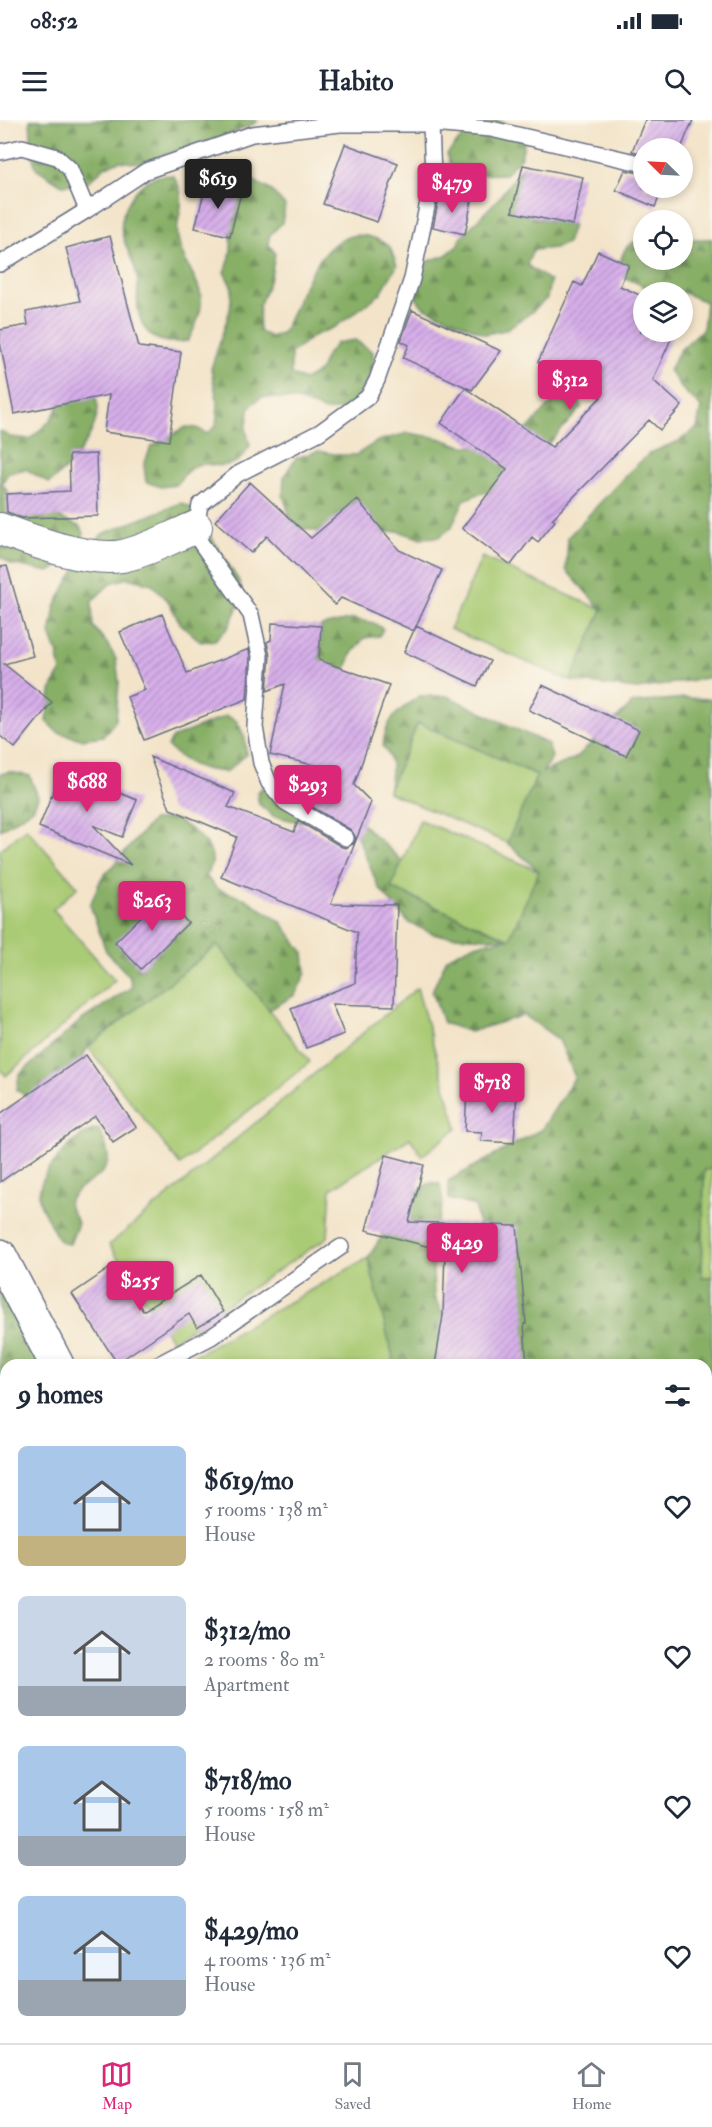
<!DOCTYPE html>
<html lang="en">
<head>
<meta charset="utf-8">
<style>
	body { margin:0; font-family:"IM FELL Double Pica",serif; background:#f2f2f3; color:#1f2937; height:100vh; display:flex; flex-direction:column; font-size:22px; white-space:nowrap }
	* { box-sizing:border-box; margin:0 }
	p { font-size:20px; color:#747a83 }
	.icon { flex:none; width:33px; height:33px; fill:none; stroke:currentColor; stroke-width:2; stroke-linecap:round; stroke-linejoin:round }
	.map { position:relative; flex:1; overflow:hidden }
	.drawer { position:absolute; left:0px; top:1239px; width:712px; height:684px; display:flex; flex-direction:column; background:#fff; border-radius:18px 18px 0 0; box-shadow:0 3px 9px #0003 }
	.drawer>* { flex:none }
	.needle { width:39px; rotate:294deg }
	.controls { position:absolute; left:633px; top:18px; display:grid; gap:12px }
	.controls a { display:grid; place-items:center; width:60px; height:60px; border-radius:50%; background:#fff; box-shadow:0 3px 9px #0003; font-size:30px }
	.price { position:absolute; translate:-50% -51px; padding:0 14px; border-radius:6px; background:#db2777; color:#fff; font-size:20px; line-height:39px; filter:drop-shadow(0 2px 3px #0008) }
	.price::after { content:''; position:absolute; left:50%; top:36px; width:18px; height:14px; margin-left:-9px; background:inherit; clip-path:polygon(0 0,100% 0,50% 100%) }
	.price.selected { background:#222; color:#fff }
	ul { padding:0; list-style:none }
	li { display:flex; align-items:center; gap:18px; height:150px; padding:0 18px }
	li span { display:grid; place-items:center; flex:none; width:168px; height:120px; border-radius:9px; color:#555 }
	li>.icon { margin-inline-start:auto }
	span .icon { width:72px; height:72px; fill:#fffc; stroke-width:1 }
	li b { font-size:26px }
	h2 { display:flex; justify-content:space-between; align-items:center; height:72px; padding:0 18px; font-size:26px }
	.status { display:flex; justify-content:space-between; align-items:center; height:42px; padding:0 30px; background:#fff; direction:ltr }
	.status svg { height:16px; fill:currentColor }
	header { display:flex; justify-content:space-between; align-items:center; height:78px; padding:0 18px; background:#fff; font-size:27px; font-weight:700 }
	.tabs { display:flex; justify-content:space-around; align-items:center; height:84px; border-top:2px solid #e0e1e3; background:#fff; font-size:16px; color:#747a83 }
	.tabs a { display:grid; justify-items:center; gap:3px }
	.tabs .selected { color:#db2777 }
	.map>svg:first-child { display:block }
	.green { fill:#aacb74; stroke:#627d69; stroke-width:1.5 }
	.forest { fill:url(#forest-firs); stroke:#516f62; stroke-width:1.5 }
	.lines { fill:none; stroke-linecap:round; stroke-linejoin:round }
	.canal { stroke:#5ab8d8; stroke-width:34 }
	.building { fill:url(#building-hatch) }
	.service-casing { stroke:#676e83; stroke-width:18 }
	.minor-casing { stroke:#676e83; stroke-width:34 }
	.tertiary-casing { stroke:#676e83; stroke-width:36 }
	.service { stroke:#fff; stroke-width:15 }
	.minor { stroke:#fff; stroke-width:32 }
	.tertiary { stroke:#fff; stroke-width:33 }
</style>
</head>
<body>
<div class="status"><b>08:52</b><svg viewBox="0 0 49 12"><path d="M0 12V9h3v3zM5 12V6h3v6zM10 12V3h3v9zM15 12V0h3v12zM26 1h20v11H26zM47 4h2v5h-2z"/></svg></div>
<header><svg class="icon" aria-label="menu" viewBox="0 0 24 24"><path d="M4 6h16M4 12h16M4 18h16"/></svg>Habito<svg class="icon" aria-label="search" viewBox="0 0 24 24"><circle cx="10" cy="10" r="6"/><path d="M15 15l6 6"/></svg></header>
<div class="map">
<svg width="712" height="1923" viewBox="0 0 712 1923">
	<defs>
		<pattern id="forest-firs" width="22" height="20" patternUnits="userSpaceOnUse" patternTransform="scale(1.5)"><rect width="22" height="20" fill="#87af66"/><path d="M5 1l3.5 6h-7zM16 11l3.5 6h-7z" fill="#6e8f57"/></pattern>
		<pattern id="building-hatch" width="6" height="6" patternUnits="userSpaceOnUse" patternTransform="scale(1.5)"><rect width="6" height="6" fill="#d7afea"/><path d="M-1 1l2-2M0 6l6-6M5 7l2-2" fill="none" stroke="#ae8fc1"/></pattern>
	</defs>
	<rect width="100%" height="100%" fill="#fbf7ec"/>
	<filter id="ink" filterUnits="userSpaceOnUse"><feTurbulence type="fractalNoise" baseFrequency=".0167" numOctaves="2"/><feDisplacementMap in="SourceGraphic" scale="12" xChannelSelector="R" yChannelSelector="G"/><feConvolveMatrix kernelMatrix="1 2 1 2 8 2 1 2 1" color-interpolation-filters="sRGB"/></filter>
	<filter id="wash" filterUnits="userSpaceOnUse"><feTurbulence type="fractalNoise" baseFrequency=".008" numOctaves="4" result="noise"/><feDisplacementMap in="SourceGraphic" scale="24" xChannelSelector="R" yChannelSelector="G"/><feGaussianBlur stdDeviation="1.35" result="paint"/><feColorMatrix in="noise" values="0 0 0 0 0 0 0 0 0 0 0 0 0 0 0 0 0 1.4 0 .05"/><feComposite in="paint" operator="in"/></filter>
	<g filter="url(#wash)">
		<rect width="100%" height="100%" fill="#f3e4c9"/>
		<path class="green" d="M482 437 602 490 571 561 450 509Z
			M418 603 537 655 507 723 388 672Z
			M420 700 539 751 510 819 391 768Z
			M26 708 78 767 53 789 115 860 6 956 0 949V730Z
			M218 825 310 942 180 1045 88 927Z
			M417 868 457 1008 422 1036 410 1018 331 1069 328 1117 172 1221 109 1125Z
			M704 1049H712V1157H702Z
			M368 1138 395 1245H177Z
			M712 1524V1595L707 1597 706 1526Z
			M518 1917H638L637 1923H517Z"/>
		<path class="forest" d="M30 0H258L256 3 226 16 168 33 140 44 120 41 106 46 87 63 62 65 36 48 32 34Z
			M497 0 514 7 525 20 521 37 505 54C486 55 467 55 450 46L447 34 464 15Z
			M523 45 513 92 573 105 567 123 554 128 533 130 527 145 550 161 547 178 532 192 505 210 485 214 423 187 413 174 416 156 429 141 446 135 457 126 463 115 499 78Z
			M173 55C192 85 172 95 179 123 183 142 198 157 201 176 203 190 195 208 188 221 161 225 143 219 138 189 136 177 140 164 136 152 133 139 125 127 122 113 118 92 137 61 159 56 163 55 168 56 173 55Z
			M254 61 272 71 285 86 282 103 269 116V125L275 133 271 157 259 186V211L271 217 283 212C301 178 322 100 374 118 379 120 385 124 390 127L397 146 380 174 335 207 315 215 291 233V255L305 260 319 252 326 236 337 223 355 220 373 232 374 250 362 272 347 289 325 291 298 280 262 277 250 286 246 309 250 326C246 330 242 338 238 341 210 356 202 326 176 365L161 367 146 362 144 345 151 327 186 307 197 308 207 314 216 306 218 284 211 249 230 190 232 168 224 152C237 131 229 105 226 81L245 63Z
			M643 118 644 140H682L683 119H712V557L637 569 571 561 602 490 566 450 568 417 627 354 650 333 679 321 697 308 701 287 682 269 669 250 680 230 703 209 706 182 682 172 646 167 617 154C623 133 622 125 643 118Z
			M74 262 95 274C96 278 98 284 98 288 96 315 70 348 49 363L26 349 8 353 2 363 11 377 79 406 84 413 75 437 49 452 11 444 0 436V311L10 317 30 319 50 301Z
			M562 274 577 278 582 287 520 356 505 369 478 374 464 380 451 408 439 417 419 418 398 411 352 419 293 406 283 375 284 356 296 338 318 331 339 335H356L378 321 408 313 439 318 462 326 506 327 520 317 549 286Z
			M181 383 193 388 239 461 243 476 228 508 215 520 201 522 180 503 168 481 152 464 127 458 111 463 92 481 93 506 108 525 116 539 119 562 116 600 103 616 81 619 57 612 46 601 52 567 61 552 58 535 50 514 55 487 66 465 83 438 102 414Z
			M353 499 374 503 383 509 379 516 364 518 352 533 342 558 317 574 321 506Z
			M419 576H447L548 624 552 637 543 652 576 638 633 583 685 578 712 579V1049L704 1050 702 1157H712V1524L707 1526 706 1245H510L501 1224 475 1086 449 1079 448 1061 542 1009 575 957 559 920 524 895 470 912 443 903 432 871 447 838 473 825 506 819 436 815 409 803 379 768 357 716 338 697 323 694 299 702 273 696 259 684 257 673 282 647 305 651 402 741 391 768 509 819 539 751 507 723 537 655 418 603 388 672C391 655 395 640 383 627 385 598 398 592 419 576Z
			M226 596 237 601 245 618 246 635 226 652C201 650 187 645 168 627L172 618Z
			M9 652 30 656 38 677 33 689 0 710V654Z
			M174 699C188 707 214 722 212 742 212 746 208 752 206 756L217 769 246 779 281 802 304 833 306 853 295 875 269 890 217 825 88 927 57 980 35 983 17 970 19 955 45 932 80 901 132 867 129 856 106 831 90 785 101 759 153 700Z
			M93 1009 99 1010C127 1063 82 1052 68 1084L78 1103 70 1124C59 1124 56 1115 51 1106 47 1097 39 1087 39 1076 39 1051 73 1019 93 1009Z
			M430 1062 440 1064 443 1084 436 1109 433 1153 434 1176 467 1245H395L368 1138 401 1086Z
			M0 1151 49 1245H6V1596L0 1587Z
			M6 1601V1691H0V1604Z
			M712 1722V1923H659L656 1917H706V1725Z
			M6 1818V1917H166L165 1923H0V1837Z
			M479 1917H521V1923H479Z"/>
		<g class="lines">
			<path class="canal" d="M0 1271 6 1283
				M93 1923 94 1917"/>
		</g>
		<g id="blocks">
			<path class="building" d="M645 0H693L681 28H644V34L632 31Z
				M345 24 398 43 377 102 323 84Z
				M523 45 583 57 573 105 512 92Z
				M625 50 644 54V68H663L655 87 616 70Z
				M206 65 241 73 230 116 195 108Z
				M440 73 472 80 465 114 433 107Z
				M110 116 139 227 181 232 169 321 104 312 109 275 14 294 0 222V210L28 205 26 192 80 181 66 128Z
				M598 131 629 145 620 166 644 177V204L640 212H674L653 260 682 286 660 310 649 300 552 399 555 401 538 422 532 417 511 445 462 408 507 349 441 303 465 268 552 327 601 277 569 267 573 256 538 242 574 162 582 166Z
				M412 190 501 231 472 270 403 238 409 225 401 221Z
				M96 334 98 396 22 398 7 392 6 374 70 371 69 335Z
				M250 362 311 418 357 379 399 430 442 450 414 511 341 478 335 485 267 416 251 433 215 401Z
				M7 446 33 536 4 544 52 582 15 628 0 616V447Z
				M162 494 187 553 249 529 250 537 247 579 144 620 127 577 145 570 120 512Z
				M272 503 321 506 319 540 389 565 354 665 371 682 331 784 397 785 394 886 332 884 344 914 306 928 291 888 355 863 357 812 221 757 237 717 170 689 150 637 235 673 228 687 294 712 298 701 342 727 346 728 354 723 356 718 351 710 304 682 318 646 270 635 285 564 267 571 270 536 267 522 271 520Z
				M416 506 490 541 477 566 404 532Z
				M542 565 639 610 626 636 529 590Z
				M62 650 137 680 122 717 93 705 131 745 39 707Z
				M162 776 188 803 141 849 115 822Z
				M86 935 136 1007 113 1022 95 996 0 1062V994Z
				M467 968 517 971 514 1023 481 1021 482 1012 465 1011Z
				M386 1035 424 1045 409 1102 517 1106 526 1204H524L527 1245H435L443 1195 445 1131 366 1110Z
				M113 1146 143 1191 201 1155 223 1192 197 1208 189 1194 117 1243 72 1174Z"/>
		</g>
	</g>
	<g filter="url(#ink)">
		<use href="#blocks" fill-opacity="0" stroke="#676e83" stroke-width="1.5"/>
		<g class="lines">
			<defs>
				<path id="service" d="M0 32 22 27 57 37 70 49 87 90 0 144
					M87 90 146 51 252 14 340 4H431L491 9 644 44
					M346 718 285 682 269 663 261 643 255 607 260 536 251 495 200 422 196 407 200 385 238 354 320 312 368 277 377 260 412 159 433 58 431 4
					M157 1245 211 1217 341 1127
					M0 1354 6 1371
					M74 1923 75 1917
					M376 1923V1917"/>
				<path id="minor" d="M0 409C33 421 87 442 122 436 147 431 172 417 196 407"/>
				<path id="tertiary" d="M0 1136 57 1245
					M170 1923 171 1917"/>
			</defs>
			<use href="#service" class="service-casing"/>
			<use href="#minor" class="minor-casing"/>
			<use href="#tertiary" class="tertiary-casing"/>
			<use href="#service" class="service"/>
			<use href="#minor" class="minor"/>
			<use href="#tertiary" class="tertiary"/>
		</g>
	</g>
</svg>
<div class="controls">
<a><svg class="needle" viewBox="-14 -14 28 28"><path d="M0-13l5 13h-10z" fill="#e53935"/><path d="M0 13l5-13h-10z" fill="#747a83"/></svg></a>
<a><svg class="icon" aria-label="locate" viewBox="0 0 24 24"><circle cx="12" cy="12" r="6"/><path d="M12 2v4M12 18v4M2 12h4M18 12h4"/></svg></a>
<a><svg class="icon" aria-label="layers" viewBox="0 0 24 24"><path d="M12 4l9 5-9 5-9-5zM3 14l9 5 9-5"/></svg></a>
</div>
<b class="price selected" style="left:218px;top:90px">$619</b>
<b class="price" style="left:452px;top:94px">$479</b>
<b class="price" style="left:570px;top:291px">$312</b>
<b class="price" style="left:87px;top:693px">$688</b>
<b class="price" style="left:308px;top:696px">$293</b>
<b class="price" style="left:152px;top:812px">$263</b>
<b class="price" style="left:492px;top:994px">$718</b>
<b class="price" style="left:462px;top:1154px">$429</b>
<b class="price" style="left:140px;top:1192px">$255</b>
<section class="drawer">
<h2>9 homes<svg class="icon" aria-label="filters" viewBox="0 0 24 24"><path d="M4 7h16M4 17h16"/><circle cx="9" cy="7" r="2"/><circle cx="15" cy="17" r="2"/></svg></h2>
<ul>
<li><span style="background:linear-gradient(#a9c7e8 75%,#c2b280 0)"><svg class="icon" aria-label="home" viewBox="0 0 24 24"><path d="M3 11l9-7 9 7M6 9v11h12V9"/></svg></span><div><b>$619/mo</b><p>5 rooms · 138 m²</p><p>House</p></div><svg class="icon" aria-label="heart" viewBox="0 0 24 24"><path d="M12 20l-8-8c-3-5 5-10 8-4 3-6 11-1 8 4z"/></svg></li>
<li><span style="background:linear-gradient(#c9d6e8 75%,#9aa5b1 0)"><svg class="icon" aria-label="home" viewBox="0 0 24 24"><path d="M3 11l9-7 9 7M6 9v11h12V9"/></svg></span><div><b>$312/mo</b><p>2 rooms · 80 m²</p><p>Apartment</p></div><svg class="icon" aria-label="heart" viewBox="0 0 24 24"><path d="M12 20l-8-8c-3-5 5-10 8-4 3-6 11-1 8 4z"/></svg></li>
<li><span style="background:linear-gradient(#a9c7e8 75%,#9aa5b1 0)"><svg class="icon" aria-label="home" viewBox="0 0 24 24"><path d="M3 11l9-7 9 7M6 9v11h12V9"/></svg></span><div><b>$718/mo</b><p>5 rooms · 158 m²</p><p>House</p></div><svg class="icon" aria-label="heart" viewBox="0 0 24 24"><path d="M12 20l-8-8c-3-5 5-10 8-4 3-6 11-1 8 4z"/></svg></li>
<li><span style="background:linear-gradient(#a9c7e8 70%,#9aa5b1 0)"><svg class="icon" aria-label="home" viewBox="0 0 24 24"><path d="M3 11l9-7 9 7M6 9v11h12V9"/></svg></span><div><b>$429/mo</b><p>4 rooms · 136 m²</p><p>House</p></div><svg class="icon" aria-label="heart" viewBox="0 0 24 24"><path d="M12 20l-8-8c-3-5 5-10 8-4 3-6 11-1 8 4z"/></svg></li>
</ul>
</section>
</div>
<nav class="tabs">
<a class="selected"><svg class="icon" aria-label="map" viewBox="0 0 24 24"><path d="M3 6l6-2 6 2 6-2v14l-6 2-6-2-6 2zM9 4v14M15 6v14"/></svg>Map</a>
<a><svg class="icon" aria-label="saved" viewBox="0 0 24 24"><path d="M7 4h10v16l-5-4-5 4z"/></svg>Saved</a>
<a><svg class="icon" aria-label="home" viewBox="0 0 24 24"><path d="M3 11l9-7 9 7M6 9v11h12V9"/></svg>Home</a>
</nav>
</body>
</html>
